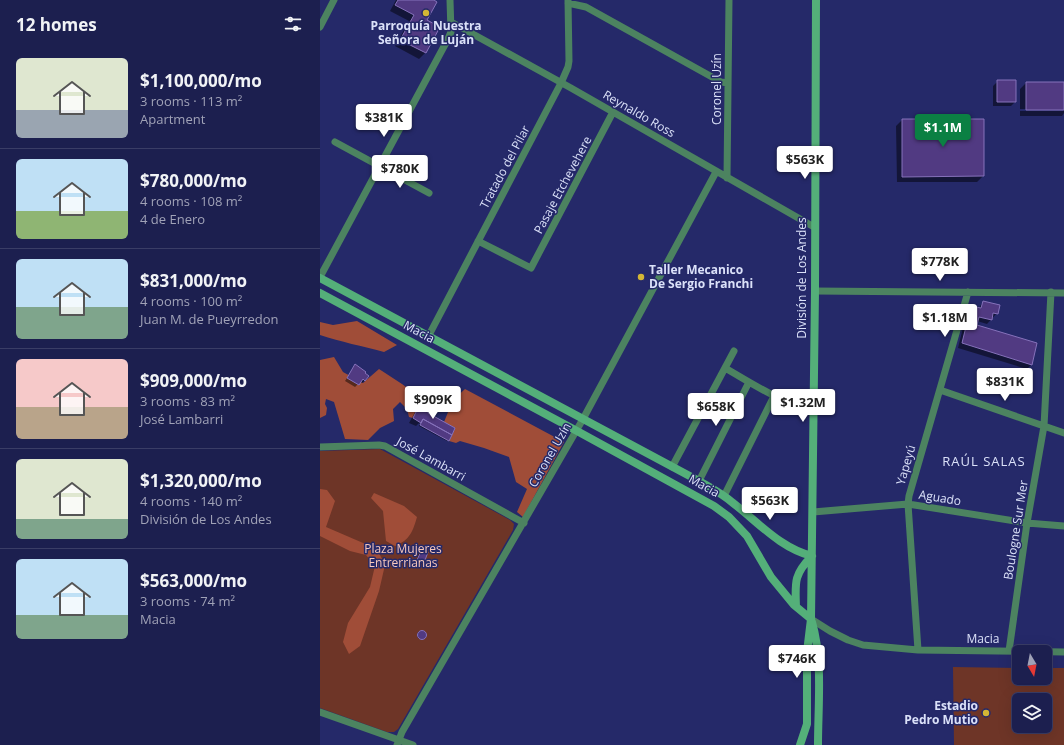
<!DOCTYPE html>
<html lang="en">
<head>
<meta charset="utf-8">
<style>
	body { margin:0; font-family:"Open Sans",sans-serif; background:#292c59; color:#f1f3f6; height:100vh; display:flex; flex-direction:column; font-size:15px; white-space:nowrap }
	* { box-sizing:border-box; margin:0 }
	p { font-size:13px; color:#a0a2b7 }
	.icon { flex:none; width:22px; height:22px; fill:none; stroke:currentColor; stroke-width:2; stroke-linecap:round; stroke-linejoin:round }
	.map { position:relative; flex:1; overflow:hidden }
	.panel { display:flex; flex-direction:column; background:#1c1f4f; width:320px }
	.panel>* { flex:none }
	.needle { width:26px; rotate:170deg }
	.fabs { position:absolute; left:692px; top:645px; display:grid; gap:8px }
	.fabs a { display:grid; place-items:center; width:40px; height:40px; border-radius:6px; background:#1c1f4f; box-shadow:0 4px 16px #0002,0 0 0 1px #3a3d66; font-size:20px }
	.price { position:absolute; translate:-50% -34px; padding:0 9px; border-radius:4px; background:#fff; color:#222; font-size:13px; line-height:26px; filter:drop-shadow(0 1px 2px #0008) }
	.price::after { content:''; position:absolute; left:50%; top:24px; width:12px; height:9px; margin-left:-6px; background:inherit; clip-path:polygon(0 0,100% 0,50% 100%) }
	.price.on { background:#0b8043; color:#fff }
	ul { padding:0; list-style:none }
	li { display:flex; align-items:center; gap:12px; height:100px; padding:0 16px }
	li+li { border-top:1px solid #3a3d66 }
	li span { display:grid; place-items:center; flex:none; width:112px; height:80px; border-radius:6px; color:#555 }
	li>.icon { margin-inline-start:auto }
	span .icon { width:48px; height:48px; fill:#fffc; stroke-width:1 }
	li b { font-size:17px }
	h2 { display:flex; justify-content:space-between; align-items:center; height:48px; padding:0 16px; font-size:17px }
	main { display:flex; flex:1; min-height:0 }
	.map>svg:first-child { display:block }
	.green { fill:#6e3527; fill-rule:evenodd }
	.forest { fill:#a04d38 }
	.shadow { fill:#0007; fill-rule:evenodd }
	.building { fill:#513a82; stroke:#8672bb }
	.lines { fill:none; stroke-linecap:round; stroke-linejoin:round }
	.street { stroke:#4c8360; stroke-width:7 }
	.secondary { stroke:#54af79; stroke-width:8 }
	.poi-dot { fill:#d4b635; stroke:#252969; stroke-width:1.5 }
	.labels { text-anchor:middle; stroke-width:3; stroke-linejoin:round; paint-order:stroke }
	.poi-label { font-size:12px; font-weight:bold; fill:#dbe1f9; stroke:#252969 }
	.street-label { font-size:12px; fill:#dbe1f9; stroke:#252969 }
	.park-label { font-size:12px; fill:#f8c8bb; stroke:#252969 }
	.neighbourhood-label { font-size:13px; letter-spacing:1px; fill:#dbe1f9; stroke:#252969 }
</style>
</head>
<body>
<main>
<section class="panel">
<h2>12 homes<svg class="icon" aria-label="filters" viewBox="0 0 24 24"><path d="M4 7h16M4 17h16"/><circle cx="9" cy="7" r="2"/><circle cx="15" cy="17" r="2"/></svg></h2>
<ul>
<li><span style="background:linear-gradient(#dfe7d0 65%,#9aa5b1 0)"><svg class="icon" aria-label="home" viewBox="0 0 24 24"><path d="M3 11l9-7 9 7M6 9v11h12V9"/></svg></span><div><b>$1,100,000/mo</b><p>3 rooms · 113 m²</p><p>Apartment</p></div></li>
<li><span style="background:linear-gradient(#bfe0f5 65%,#8fb573 0)"><svg class="icon" aria-label="home" viewBox="0 0 24 24"><path d="M3 11l9-7 9 7M6 9v11h12V9"/></svg></span><div><b>$780,000/mo</b><p>4 rooms · 108 m²</p><p>4 de Enero</p></div></li>
<li><span style="background:linear-gradient(#bfe0f5 60%,#7fa58c 0)"><svg class="icon" aria-label="home" viewBox="0 0 24 24"><path d="M3 11l9-7 9 7M6 9v11h12V9"/></svg></span><div><b>$831,000/mo</b><p>4 rooms · 100 m²</p><p>Juan M. de Pueyrredon</p></div></li>
<li><span style="background:linear-gradient(#f6c9c9 60%,#b9a48a 0)"><svg class="icon" aria-label="home" viewBox="0 0 24 24"><path d="M3 11l9-7 9 7M6 9v11h12V9"/></svg></span><div><b>$909,000/mo</b><p>3 rooms · 83 m²</p><p>José Lambarri</p></div></li>
<li><span style="background:linear-gradient(#dfe7d0 75%,#7fa58c 0)"><svg class="icon" aria-label="home" viewBox="0 0 24 24"><path d="M3 11l9-7 9 7M6 9v11h12V9"/></svg></span><div><b>$1,320,000/mo</b><p>4 rooms · 140 m²</p><p>División de Los Andes</p></div></li>
<li><span style="background:linear-gradient(#bfe0f5 70%,#7fa58c 0)"><svg class="icon" aria-label="home" viewBox="0 0 24 24"><path d="M3 11l9-7 9 7M6 9v11h12V9"/></svg></span><div><b>$563,000/mo</b><p>3 rooms · 74 m²</p><p>Macia</p></div></li>
</ul>
</section>
<div class="map">
<svg width="744" height="745" viewBox="0 0 744 745">
	<rect width="100%" height="100%" fill="#252969"/>
	<path class="green" d="M60 449 190 520 194 524 193 530 78 729 74 732H67L0 708V451Z
		M633 667 699 668V678H725V668H744V745H634ZM699 700H725V726H699Z"/>
	<path class="forest" d="M37 321 77 345 64 352C42 346 21 342 0 335V322L13 325Z
		M14 357 23 372 43 383 59 369 82 384 97 395 99 406 93 418 89 417 87 409 80 402 73 409 74 421 60 428 48 440 25 439 14 402 6 399 5 404 7 408 6 415 0 418V360Z
		M145 389 244 442 203 517 197 512 207 489 196 482 189 457 164 448 140 441 136 443 129 441 135 428 124 422 133 400Z
		M0 489 7 490 15 501 6 527 57 549 65 565 59 591 40 646 29 654 23 642 28 623 50 587 55 566 46 555 30 551 0 536Z
		M54 493 84 506 97 517C93 531 90 540 75 546L66 541 63 511 51 498Z"/>
	<path class="shadow" d="M76 0H112L106 21 119 28 105 53 99 59 75 46 89 21 70 11Z
		M678 81 695 102 691 106H673V86Z
		M706 83H744V113L742 116H700V89ZM700 109H743V111H700Z
		M582 120H663V176L657 182H577L576 126Z
		M663 302 677 313 667 324 657 321 656 325 711 365 707 369 638 348 647 311 651 307 658 309Z
		M35 366 45 380 42 383 40 382 35 387 25 381Z
		M100 408 128 440 127 441 99 426 100 424 99 423 96 426 89 423 95 412Z
		M102 551 103 562 100 565 95 563 99 553Z
		M97 635a4 4 0 1 1 8 0a4 4 0 1 1-8 0Z"/>
	<path class="building" d="M78 0H114L117 2 107 20 120 27 106 53 80 40 94 15 75 5Z
		M677 80H696V102H677Z
		M706 82H744V110H706Z
		M582 119H664V176L582 177Z
		M663 301 680 305 678 314 673 313 672 320 659 317 657 325 717 343 712 365 642 343 651 306 661 308Z
		M35 364 46 372 45 373 49 376 45 381 43 379 39 385 27 378Z
		M99 406 108 411V413L135 428 132 435 103 419 101 423 93 418Z
		M103 419 132 435 129 441 100 425Z
		M102 549 108 552 104 563 97 560Z
		M97.5 635a4.5 4.5 0 1 1 9 0a4.5 4.5 0 1 1-9 0Z"/>
	<g class="lines">
		<path class="street" d="M248 3 266 7 401 82 408 83
			M131 22 251 88 494 227
			M0 27 14 0
			M15 142 109 193
			M407 178 409 0
			M158 241 211 268 293 112
			M0 277 128 39 131 32 130 0
			M495 291 744 293
			M108 337 241 83 248 67 249 61 248 0
			M405 368C433 384 461 403 493 410
			M620 390 744 433
			M0 447 59 445 65 446 204 523
			M352 467 414 351
			M379 481 429 382
			M404 496 454 396
			M493 512 588 504 707 523 744 526
			M491 619 510 631 528 640 543 645 598 650 744 652
			M598 650 588 504 589 496 648 292
			M689 651 707 523 724 426 731 292
			M0 712 93 745
			M77 745 82 732 263 419 396 172"/>
		<path class="secondary" d="M0 278 379 481C391 488 403 494 413 503 438 522 460 548 492 556
			M0 293 257 431 394 506 409 517 427 536 451 577 474 605 491 619
			M476 606C475 582 474 574 492 556
			M492 622C503 660 498 705 498 745
			M480 745 487 724V652L491 619 495 291 496 0"/>
	</g>
	<g class="poi-dot">
		<circle cx="106" cy="13" r="4"/>
		<circle cx="321" cy="277" r="4"/>
		<circle cx="666" cy="713" r="4"/>
	</g>
	<g class="labels">
		<g class="poi-label">
			<text x="106" y="30">Parroquía Nuestra<tspan x="106" dy="14">Señora de Luján</tspan></text>
			<text x="329" y="274" text-anchor="start">Taller Mecanico<tspan x="329" dy="14">De Sergio Franchi</tspan></text>
			<text x="658" y="710" text-anchor="end">Estadio<tspan x="658" dy="14">Pedro Mutio</tspan></text>
		</g>
		<g class="street-label">
			<text transform="translate(397 89) rotate(-90)" y="4">Coronel Uzín</text>
			<text transform="translate(319 114) rotate(30)" y="4">Reynaldo Ross</text>
			<text transform="translate(185 167) rotate(-62)" y="4">Tratado del Pilar</text>
			<text transform="translate(243 185) rotate(-62)" y="4">Pasaje Etchevehere</text>
			<text transform="translate(482 278) rotate(-90)" y="4">División de Los Andes</text>
			<text transform="translate(99 332) rotate(28)" y="4">Macia</text>
			<text transform="translate(230 455) rotate(-60)" y="4">Coronel Uzín</text>
			<text transform="translate(111 459) rotate(29)" y="4">José Lambarri</text>
			<text transform="translate(586 465) rotate(-74)" y="4">Yapeyú</text>
			<text transform="translate(384 486) rotate(29)" y="4">Macia</text>
			<text transform="translate(620 498) rotate(9)" y="4">Aguado</text>
			<text transform="translate(696 530) rotate(-81)" y="4">Boulogne Sur Mer</text>
			<text x="663" y="643">Macia</text>
		</g>
		<g class="park-label">
			<text x="83" y="553">Plaza Mujeres<tspan x="83" dy="14">Entrerrianas</tspan></text>
		</g>
		<g class="neighbourhood-label">
			<text x="664" y="466">RAÚL SALAS</text>
		</g>
	</g>
</svg>
<div class="fabs">
<a><svg class="needle" viewBox="-14 -14 28 28"><path d="M0-13l5 13h-10z" fill="#e53935"/><path d="M0 13l5-13h-10z" fill="#a0a2b7"/></svg></a>
<a><svg class="icon" aria-label="layers" viewBox="0 0 24 24"><path d="M12 4l9 5-9 5-9-5zM3 14l9 5 9-5"/></svg></a>
</div>
<b class="price" style="left:64px;top:138px">$381K</b>
<b class="price on" style="left:623px;top:148px">$1.1M</b>
<b class="price" style="left:485px;top:180px">$563K</b>
<b class="price" style="left:80px;top:189px">$780K</b>
<b class="price" style="left:620px;top:282px">$778K</b>
<b class="price" style="left:625px;top:338px">$1.18M</b>
<b class="price" style="left:685px;top:402px">$831K</b>
<b class="price" style="left:113px;top:420px">$909K</b>
<b class="price" style="left:483px;top:423px">$1.32M</b>
<b class="price" style="left:396px;top:427px">$658K</b>
<b class="price" style="left:450px;top:521px">$563K</b>
<b class="price" style="left:477px;top:679px">$746K</b>
</div>
</main>
</body>
</html>
